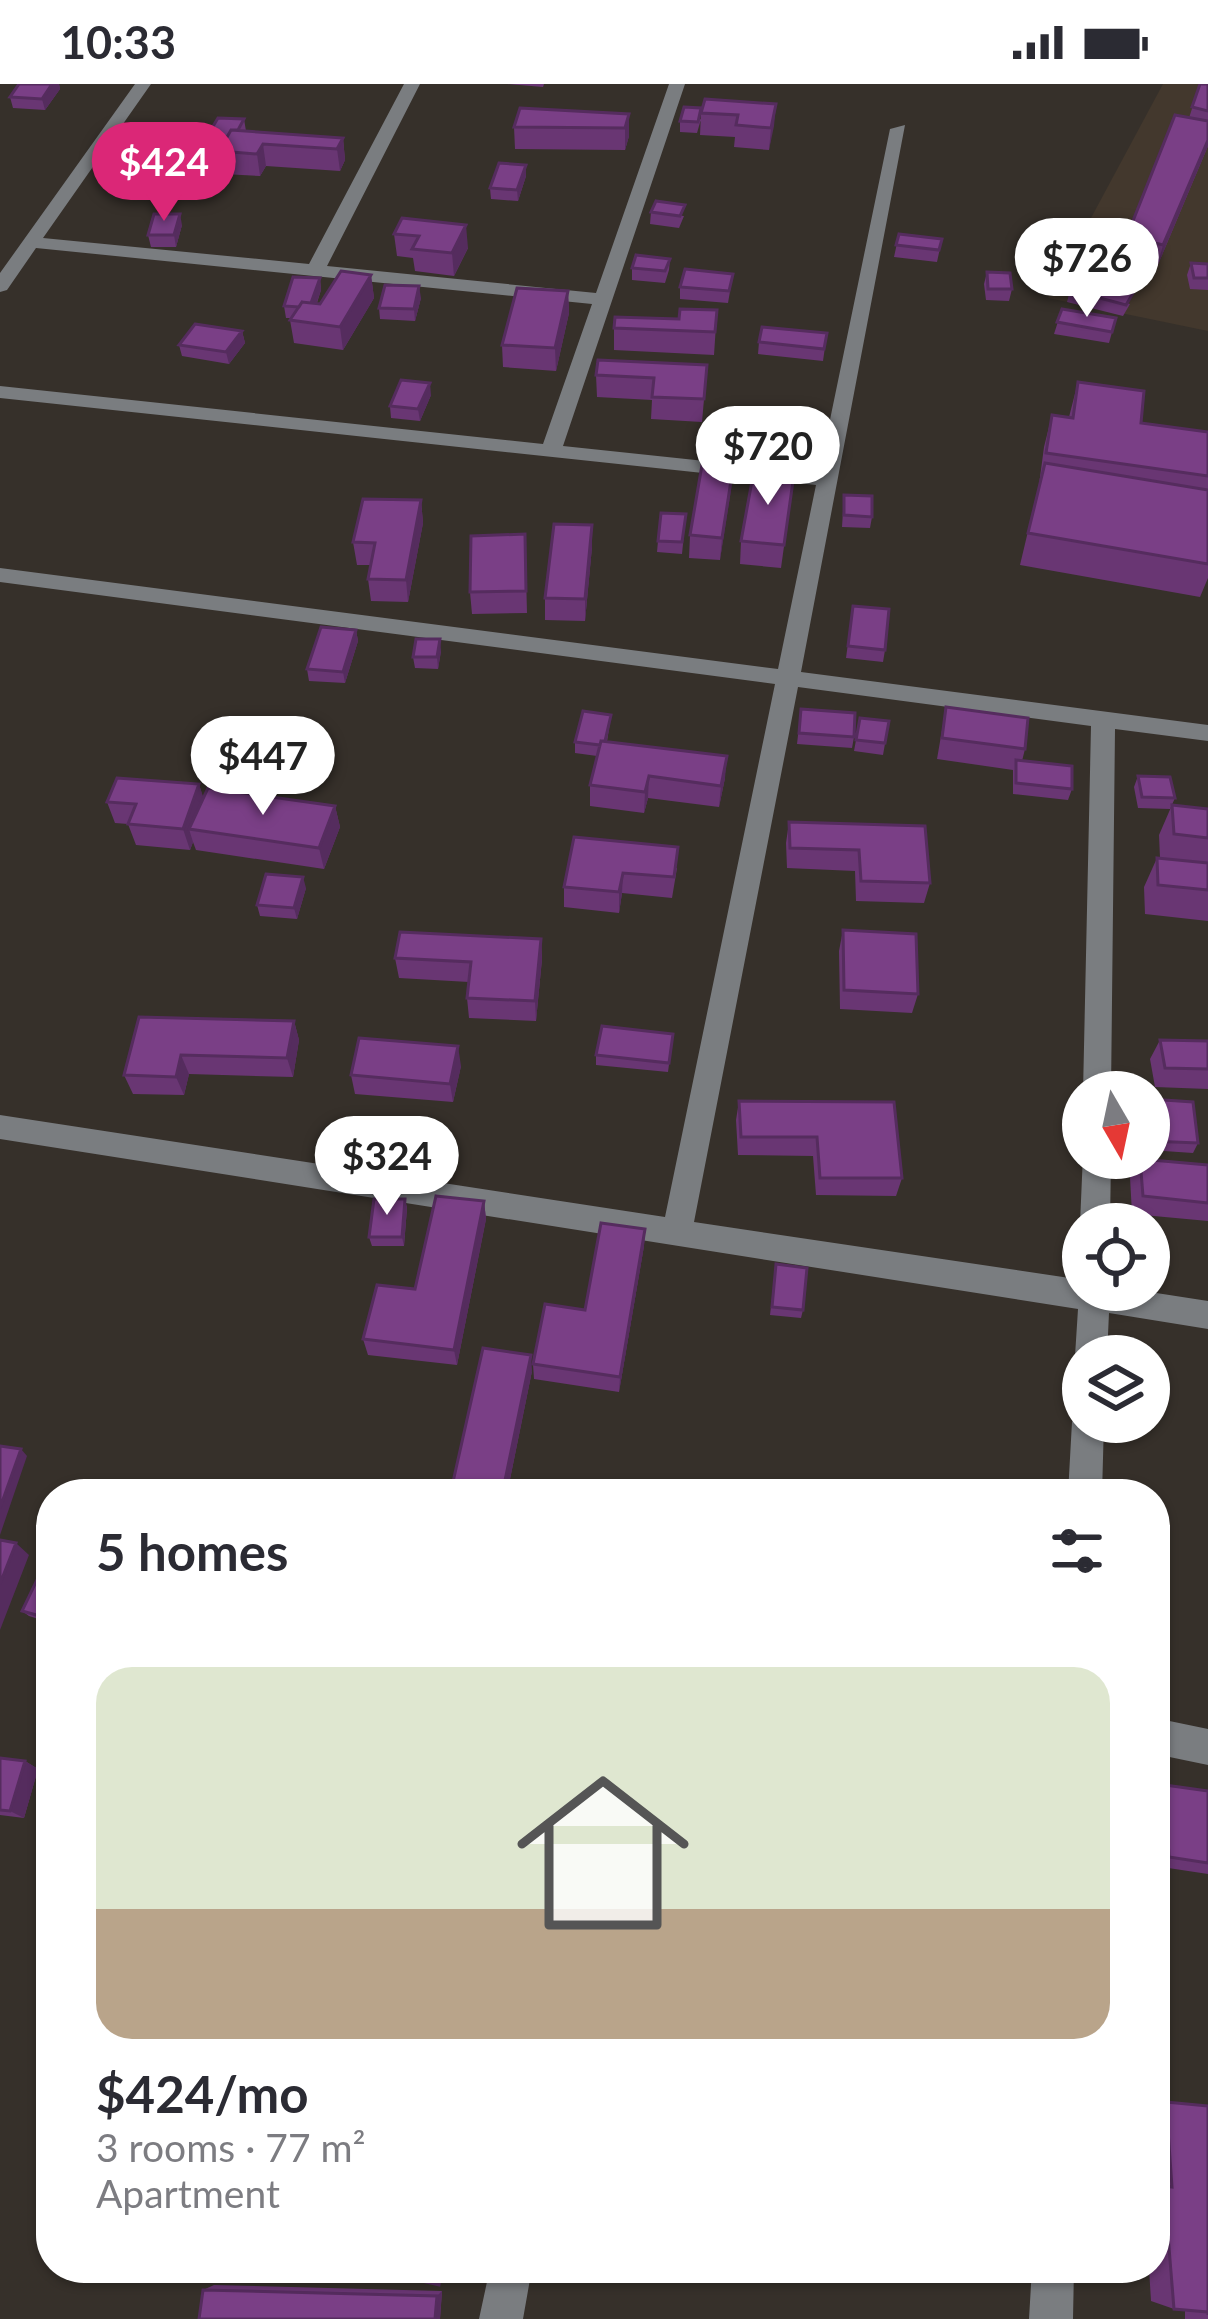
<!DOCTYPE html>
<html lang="en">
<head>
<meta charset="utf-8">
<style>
	body { margin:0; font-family:Lato,sans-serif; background:#f2f2f3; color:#2b2b33; height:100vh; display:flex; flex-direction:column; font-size:45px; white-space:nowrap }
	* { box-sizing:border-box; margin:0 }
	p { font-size:39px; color:#7c7c81 }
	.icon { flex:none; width:66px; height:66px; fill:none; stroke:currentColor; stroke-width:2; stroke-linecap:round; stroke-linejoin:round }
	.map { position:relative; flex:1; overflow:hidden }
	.drawer { position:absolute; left:36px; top:1395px; width:1134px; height:804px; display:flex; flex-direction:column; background:#fff; border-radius:48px; box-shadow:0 3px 9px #0004 }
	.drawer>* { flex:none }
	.needle { width:78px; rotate:171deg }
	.tools { position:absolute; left:1062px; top:987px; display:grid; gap:24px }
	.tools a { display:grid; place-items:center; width:108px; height:108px; border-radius:50%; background:#fff; box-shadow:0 3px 9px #0004; font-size:60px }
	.price { position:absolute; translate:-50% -102px; padding:0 27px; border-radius:42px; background:#fff; color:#222; font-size:39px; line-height:78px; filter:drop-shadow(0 3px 6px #0008) }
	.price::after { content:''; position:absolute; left:50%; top:72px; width:36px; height:27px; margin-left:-18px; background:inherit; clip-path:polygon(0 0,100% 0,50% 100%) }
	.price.selected { background:#db2777; color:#fff }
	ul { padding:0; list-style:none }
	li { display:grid; align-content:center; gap:24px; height:636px; padding:0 60px }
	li+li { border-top:3px solid #e1e1e2 }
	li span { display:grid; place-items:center; height:372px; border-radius:36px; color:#555 }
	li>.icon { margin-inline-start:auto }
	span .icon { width:216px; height:216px; fill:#fffc; stroke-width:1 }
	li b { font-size:51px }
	h2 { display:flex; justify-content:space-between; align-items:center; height:144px; padding:0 60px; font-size:51px }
	.status { display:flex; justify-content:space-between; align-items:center; height:84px; padding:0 60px; background:#fff; direction:ltr }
	.status svg { height:33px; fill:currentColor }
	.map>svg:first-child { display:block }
	.built { fill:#43382d }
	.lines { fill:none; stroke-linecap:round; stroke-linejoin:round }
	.minor { fill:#7a7d80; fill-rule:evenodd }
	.wall { fill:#693673 }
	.shaded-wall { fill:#552c5e }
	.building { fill:#7a3f86; stroke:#552c5e; stroke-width:3 }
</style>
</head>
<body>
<div class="status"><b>10:33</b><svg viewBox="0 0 49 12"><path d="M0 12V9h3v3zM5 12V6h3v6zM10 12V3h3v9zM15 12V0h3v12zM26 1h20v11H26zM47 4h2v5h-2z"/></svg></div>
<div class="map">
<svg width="1208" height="2235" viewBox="0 0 1208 2235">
	<rect width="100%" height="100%" fill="#36302a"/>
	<path class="built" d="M1163 0H1208V247L1048 214Z"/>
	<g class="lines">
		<path class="minor" d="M135 0H151L43 154 309 180 404 0H420L327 182 596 209 669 0H685L563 362 819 389 890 45 905 41 801 588 1208 641V657L1115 645 1111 1008 1083 1009 1091 642 798 603 694 1138 1083 1196V1206H1137L1208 1217V1245L1109 1229 1107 1272H1083V1283L1075 1272 1078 1225 0 1055V1031L665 1133 775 600 0 498V484L778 585 816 401 0 314V302L543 360 592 220 36 164 7 206 0 208V189Z
			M1083 1070 1111 1074 1110 1140H1083V1147L1080 1140Z
			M1083 1325V1338H1104L1102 1410H1068L1072 1338Z
			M1155 1634 1208 1645V1681L1155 1670Z
			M490 2184H532L523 2235H479Z
			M1032 2184H1074L1073 2235H1029Z"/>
	</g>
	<path class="wall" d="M19 0H59L60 5 45 26 13 24 10 13Z
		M507 0H544L543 3Z
		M1200 0H1208V62L1157 183 1121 174 1127 152 1189 34Z
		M776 20 769 66 734 63 735 53 700 51 701 29Z
		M629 30V52L625 66 515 65 514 43Z
		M244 35 246 47 343 54 345 76 340 87 266 82 260 92 223 90 220 66 209 65 206 54Z
		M701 35 697 49 680 48V37Z
		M526 81V92L518 117 491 115 490 104Z
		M651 128 684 132 679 144 650 140Z
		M402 134 468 164 454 192 415 187 413 174 397 172 394 150Z
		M182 141 176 163H151L148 151Z
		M899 150 942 155 937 178 894 173Z
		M670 175 669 186 665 199 632 196V184Z
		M1191 179 1208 180V206L1190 205 1187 191Z
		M987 188 1012 205 1009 217 986 216 984 200Z
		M733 190 728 219 680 215V203Z
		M371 191 374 214 343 266 294 259 290 236 292 234H286L284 222 320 194 321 206 317 219 320 220Z
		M1070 206 1130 220 1123 232 1067 218Z
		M568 207 569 229 556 287 503 283 502 261Z
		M421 214 415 237 380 235 379 224Z
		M1062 225 1116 234 1109 259 1054 250Z
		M717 226 714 271 614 266V244L679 235Z
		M242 247 245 259 229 280 182 272 179 261Z
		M827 249 823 277 758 270 759 258Z
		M707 281 702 338 651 335 652 316 597 313 596 291Z
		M1078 298 1141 339 1208 348V494L1200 513 1020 481 1039 401 1044 363 1052 331 1069 333Z
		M431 311 420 337 391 334 390 322Z
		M733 384 720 476 689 474 690 451Z
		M794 390 781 484 740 480 741 457Z
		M844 411 872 433 870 444 842 443Z
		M421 416 423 439 408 518 371 517 368 495 370 481H357L353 458Z
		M686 430 682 470 657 468 658 457Z
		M592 441V463L585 537 545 536V514Z
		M525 450 527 529 472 530 470 508Z
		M853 522 885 566 883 578 846 574Z
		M356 546 358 557 345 599 309 597 307 585Z
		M441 567 438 585 415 584 413 573Z
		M946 623 1025 665 1022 677 1072 705 1068 716 1013 710V686L937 675Z
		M801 625 854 653 852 664 797 660Z
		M611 631 607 658 725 694 719 723 648 714 644 729 590 722V701L597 672 575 669V658Z
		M860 634 889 637 883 671 854 667Z
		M1138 692 1175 714 1170 725 1138 724 1134 703Z
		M199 700 203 714 335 722 340 743 324 785 196 766 193 758 190 766 136 761 128 740 115 739 107 718Z
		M1172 721 1208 725V837L1145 830 1144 803 1157 774H1160L1159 751Z
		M789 738 925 742 930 799 924 819 856 817 855 787 787 784 786 759Z
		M574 753 677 784 672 814 622 809 619 829 564 823V803Z
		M306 804 297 835 260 832 257 821Z
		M843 846 918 910 912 929 840 925 839 867Z
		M541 855 542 875 536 937 469 934 467 914 469 898 399 894 395 874Z
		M139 933 294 937 299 956 293 993 189 990 184 1011 133 1010 124 991Z
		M673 950 668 988 596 981V971Z
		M1160 956 1208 957V1005L1155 1003 1150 975Z
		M461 982 453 1018 355 1010 351 991Z
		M1149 1015 1198 1059 1193 1069 1149 1066Z
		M739 1017 902 1094 896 1112 816 1111 813 1072 738 1071 736 1036Z
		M1140 1075 1208 1081V1137L1132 1130 1130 1093Z
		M405 1115 407 1124 404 1162H372L369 1153Z
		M484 1117 486 1135 457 1281 368 1271 363 1255 415 1205Z
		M645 1145 644 1162 619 1308 534 1295 533 1280 585 1226Z
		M776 1180 803 1226 801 1234 770 1231Z
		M532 1287 507 1410H456L453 1398Z
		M51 1474V1539L29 1532 22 1527Z
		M0 1674 25 1677 38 1685 24 1734 0 1731Z
		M1165 1701 1208 1707V1790L1155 1782V1707Z
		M1155 2018 1208 2022V2235H1185V2226L1174 2225 1151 2217 1149 2184H1155Z
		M214 2201 442 2207 440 2235H199L203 2206Z"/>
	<path class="shaded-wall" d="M52 0H59L60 5 45 26 42 15Z
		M776 20 774 42 769 66 771 44Z
		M629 30V52L625 66V44Z
		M343 54 345 76 340 87 337 65Z
		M1208 56V62L1157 183 1163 161Z
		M263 60 266 82 260 92 257 70Z
		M526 81V92L518 117 517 106Z
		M180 130 182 141 176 163 174 151Z
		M466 141 468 164 454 192 452 169Z
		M371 191 374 214 343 266 340 243Z
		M320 194 321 206 311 235 310 224Z
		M419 202 421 214 415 237 414 225Z
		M568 207 569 229 556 287 555 264Z
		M242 247 245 259 229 280 226 268Z
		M430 299 431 311 420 337 418 325Z
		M733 384 731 406 720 476 722 454Z
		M421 416 423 439 408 518 406 496Z
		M592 441V463L585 537V515Z
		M356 546 358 557 345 599 343 588Z
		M440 555 441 567 438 585 437 573Z
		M727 672 725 694 719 723 721 702Z
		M649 692 648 714 644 729 645 708Z
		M199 700 206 722 189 745 193 758 190 766 183 745Z
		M335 722 340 743 324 785 319 764Z
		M623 789 622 809 619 829V808Z
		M303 793 306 804 297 835 294 824Z
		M541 855 542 875 536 937 535 917Z
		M294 937 299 956 293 993 287 974Z
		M458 962 461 982 453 1018 450 1000Z
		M181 971 189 990 184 1011 176 993Z
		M405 1115 407 1124 404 1162 402 1153Z
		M484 1117 486 1135 457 1281 454 1266Z
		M645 1145 644 1162 619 1308 620 1293Z
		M531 1271 532 1287 507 1410H503Z
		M21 1365 27 1372 0 1451V1424Z
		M16 1459 29 1471 0 1546V1500Z
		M25 1677 38 1685 24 1734 10 1727Z
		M442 2207 440 2235H435L437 2212Z"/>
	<path class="building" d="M19 0H52L42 15 10 13Z
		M1200 0H1208V27L1192 23Z
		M705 15 776 20 771 44 736 41 738 31 701 29Z
		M684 23 701 24 698 38 680 37Z
		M520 24 629 30 625 44 514 43Z
		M1175 31 1208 37V56L1163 161 1127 152Z
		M218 34 244 35 238 46H231L226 55 206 54Z
		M231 46 343 54 337 65 263 60 257 70 219 67Z
		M499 79 526 81 517 106 490 104Z
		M656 117 685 121 680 132 651 128Z
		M154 130H180L174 151H148Z
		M402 134 466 141 452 169 412 165 419 152 394 150Z
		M899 150 942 155 939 166 896 161Z
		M636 171 670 175 665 187 632 184Z
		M1191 179 1208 180V194H1194Z
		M685 185 733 190 729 207 680 203Z
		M341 187 371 191 340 243 290 236 302 218 320 220Z
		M987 188 1010 189 1012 205H988Z
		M293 193 320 194 311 219 302 218 299 223 284 222Z
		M1078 195 1133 209 1126 221 1070 206Z
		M385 201 419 202 414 225 379 224Z
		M517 204 568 207 555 264 502 261Z
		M680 225 717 226 715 248 614 244 615 233 679 235Z
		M1062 225 1116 234 1112 248 1057 238Z
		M195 240 242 247 226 268 179 261Z
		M762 243 827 249 824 265 759 258Z
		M598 276 707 281 704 315 652 313 654 294 596 291Z
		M401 296 430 299 418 325 390 322Z
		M1078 298 1144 307 1141 339 1208 348V392L1046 369 1052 331 1073 334Z
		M1045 379 1208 406V480L1028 449Z
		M702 381 733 384 722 454 690 451Z
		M754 386 794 390 784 461 741 457Z
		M844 411 872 412V433L844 431Z
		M363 415 421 416 406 496 368 495 375 459 353 458Z
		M661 429 686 430 682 458 658 457Z
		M554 440 592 441 585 515 545 514Z
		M525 450 526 507 470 508 471 452Z
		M853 522 889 525 885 566 848 562Z
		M321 543 356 546 343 588 307 585Z
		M416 555H440L437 573H413Z
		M946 623 1028 634 1025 665 942 654Z
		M801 625 855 629 854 653 799 649Z
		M583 627 611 631 605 657H601L600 661 575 658Z
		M860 634 889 637 885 659 856 656Z
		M601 657 727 672 721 702 649 692 645 708 590 701Z
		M1016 676 1072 682V705L1016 699Z
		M1138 692 1170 693 1175 714 1142 713Z
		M117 694 199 700 183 745 128 740 136 720 107 718Z
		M208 704 335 722 319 764 189 745Z
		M1172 721 1208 725V754L1174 750Z
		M789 738 925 742 930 799 861 797 859 766 790 764Z
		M574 753 678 763 674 793 623 789 619 808 564 803Z
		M1157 774 1208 779V806L1158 801Z
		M266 790 303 793 294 824 257 821Z
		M843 846 916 850 918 910 844 906Z
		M400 848 541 855 535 917 467 914 471 878 395 874Z
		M139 933 294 937 287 974 181 971 176 993 124 991Z
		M602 942 673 950 669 979 596 971Z
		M359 954 458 962 450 1000 351 991Z
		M1160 956 1208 957V985L1165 984Z
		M1149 1015 1193 1018 1198 1059 1149 1057Z
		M739 1017 894 1018 902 1094H820L817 1053H741Z
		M1140 1075 1208 1081V1119L1143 1112Z
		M436 1112 484 1117 454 1266 363 1255 377 1201 415 1205Z
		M374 1115H405L402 1153H369Z
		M601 1139 645 1145 620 1293 533 1280 545 1220 585 1226Z
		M776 1180 807 1184 803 1226 772 1223Z
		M483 1264 531 1271 503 1406 453 1398Z
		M0 1362 21 1365 0 1424Z
		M0 1456 16 1459 0 1500Z
		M48 1473 51 1474V1535L22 1527Z
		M0 1674 25 1677 10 1727 0 1726Z
		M1165 1701 1208 1707V1779L1169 1773Z
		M1166 2018 1208 2022V2231V2228L1174 2225 1164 2102 1172 2103Z
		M365 2184H442L439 2201Z
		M203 2206 437 2212 435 2235H199Z"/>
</svg>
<div class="tools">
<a><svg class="needle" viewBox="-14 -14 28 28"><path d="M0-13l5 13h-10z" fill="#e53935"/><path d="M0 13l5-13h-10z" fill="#7c7c81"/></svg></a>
<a><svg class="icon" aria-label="locate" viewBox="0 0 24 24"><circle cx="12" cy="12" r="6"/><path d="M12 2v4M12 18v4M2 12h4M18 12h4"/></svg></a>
<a><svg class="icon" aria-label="layers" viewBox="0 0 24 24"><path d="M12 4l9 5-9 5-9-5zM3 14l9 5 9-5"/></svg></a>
</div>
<b class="price selected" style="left:164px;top:140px">$424</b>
<b class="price" style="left:1087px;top:236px">$726</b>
<b class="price" style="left:768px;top:424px">$720</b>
<b class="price" style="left:263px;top:734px">$447</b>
<b class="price" style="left:387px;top:1134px">$324</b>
<section class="drawer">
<h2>5 homes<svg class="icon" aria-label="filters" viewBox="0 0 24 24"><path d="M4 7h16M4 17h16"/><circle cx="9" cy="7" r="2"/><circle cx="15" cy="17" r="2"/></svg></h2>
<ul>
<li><span style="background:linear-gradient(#dfe7d0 65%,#b9a48a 0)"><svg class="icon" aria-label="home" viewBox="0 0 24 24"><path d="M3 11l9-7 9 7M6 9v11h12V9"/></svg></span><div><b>$424/mo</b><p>3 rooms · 77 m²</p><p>Apartment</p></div></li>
</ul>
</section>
</div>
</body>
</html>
